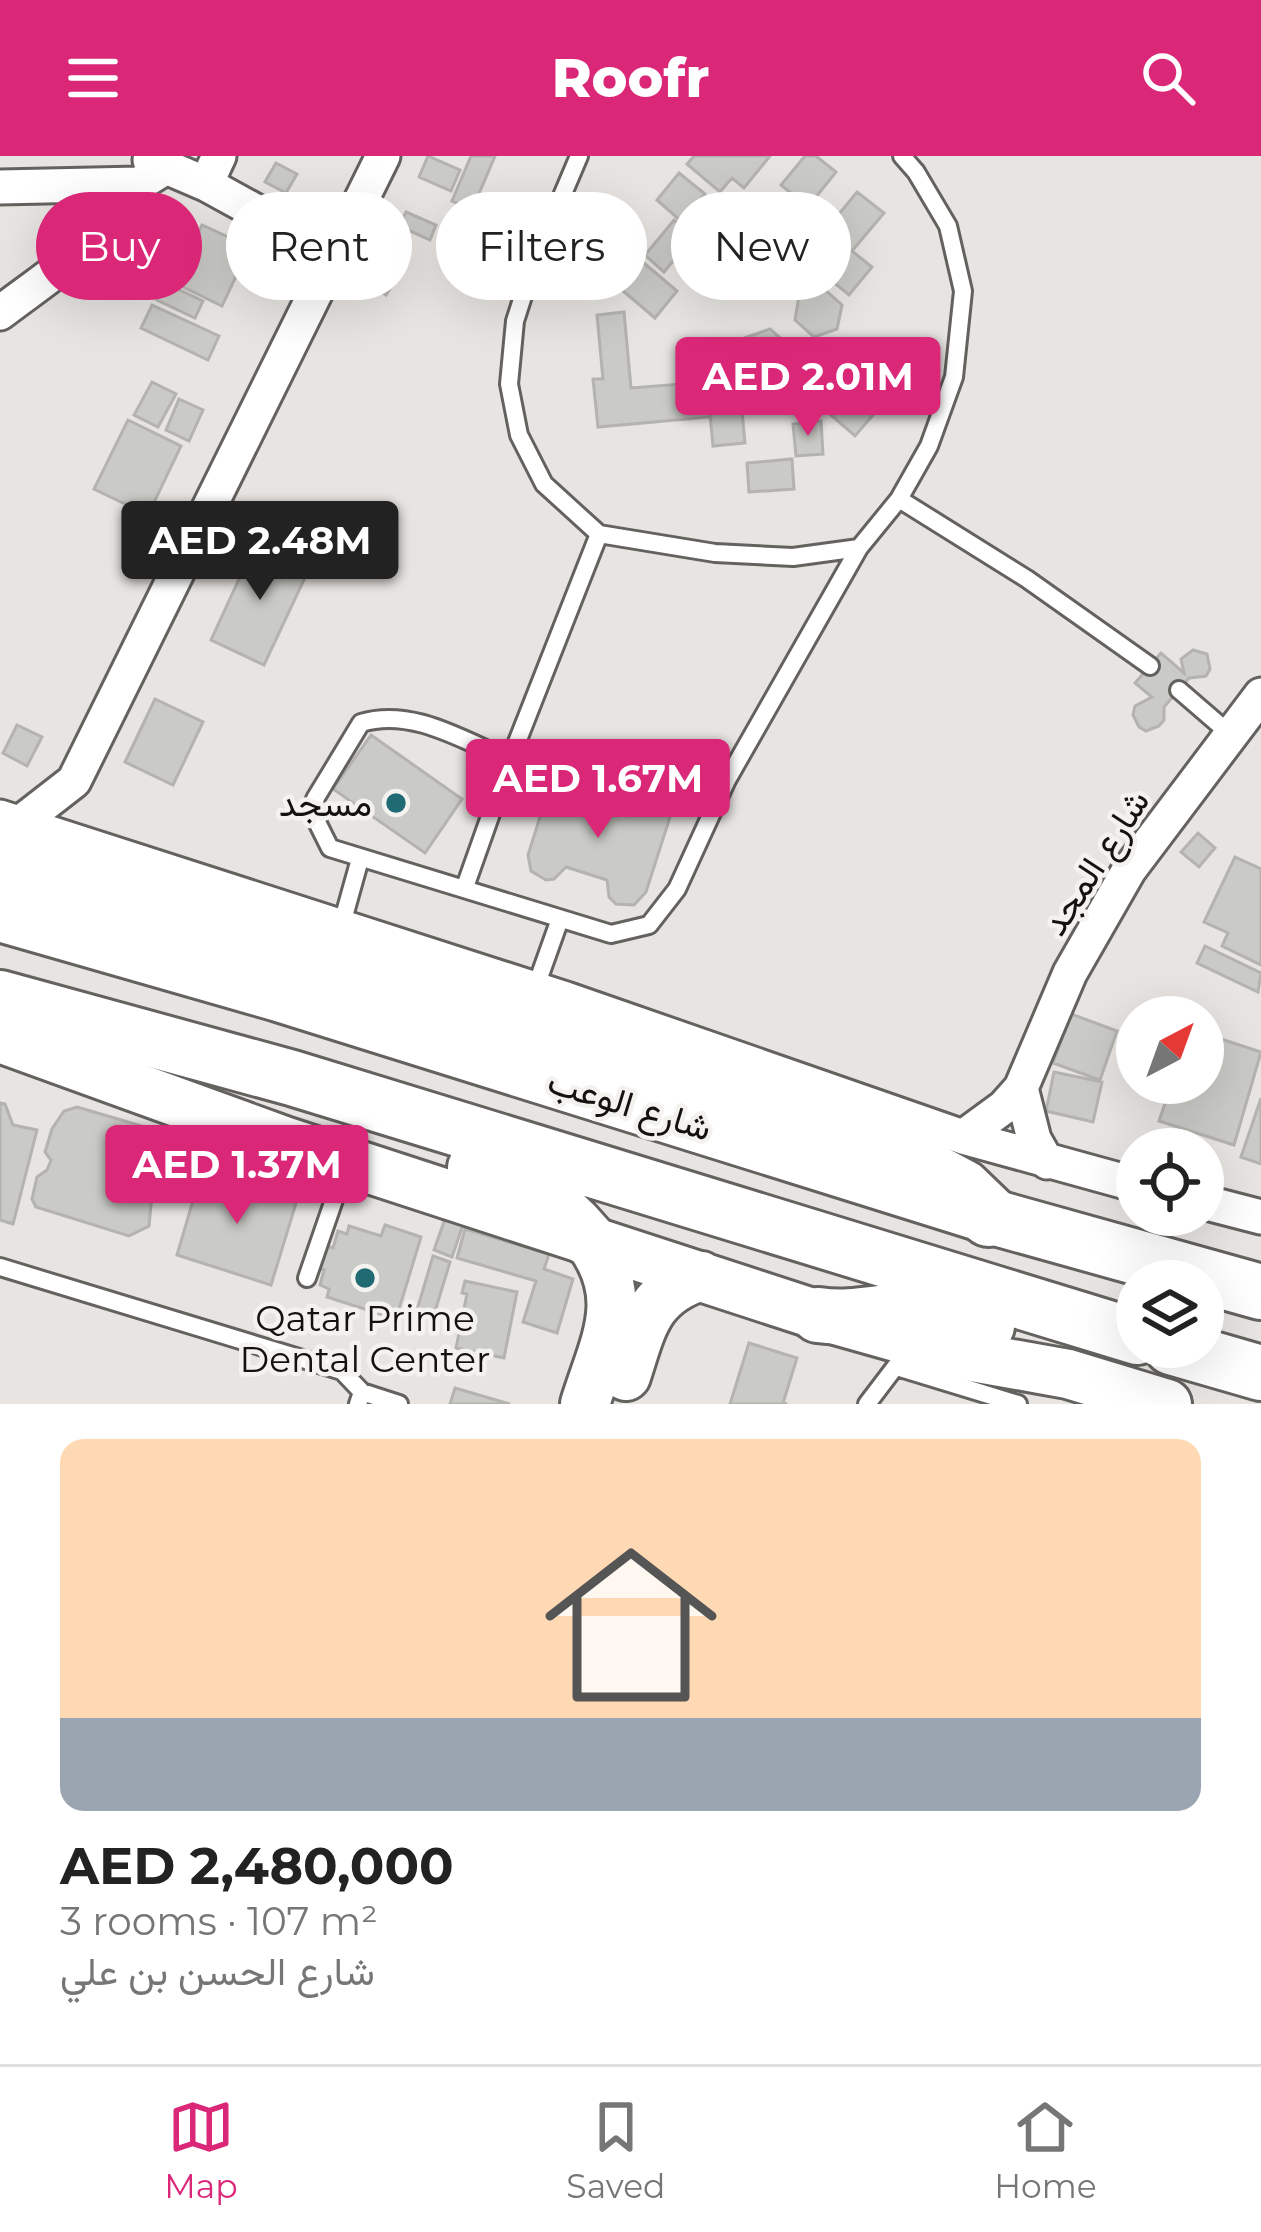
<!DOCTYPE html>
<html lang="en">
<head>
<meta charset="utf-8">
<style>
	body { margin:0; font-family:Montserrat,Vazirmatn,sans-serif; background:#f2f2f2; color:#222; height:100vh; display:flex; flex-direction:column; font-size:45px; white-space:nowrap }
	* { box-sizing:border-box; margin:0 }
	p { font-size:39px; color:#767676 }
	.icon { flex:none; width:66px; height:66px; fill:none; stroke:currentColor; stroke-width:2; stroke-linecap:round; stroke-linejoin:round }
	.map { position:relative; height:1248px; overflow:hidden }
	.panel { display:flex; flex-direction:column; background:#fff; flex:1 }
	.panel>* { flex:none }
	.guide { position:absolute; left:36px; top:36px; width:1191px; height:108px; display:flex; gap:24px }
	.needle { width:78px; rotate:41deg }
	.tools { position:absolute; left:1116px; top:840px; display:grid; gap:24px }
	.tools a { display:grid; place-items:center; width:108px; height:108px; border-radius:50%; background:#fff; box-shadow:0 12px 48px #0002; font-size:60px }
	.price { position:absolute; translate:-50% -102px; padding:0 27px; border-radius:12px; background:#db2777; color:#fff; font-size:39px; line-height:78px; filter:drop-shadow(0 3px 6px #0008) }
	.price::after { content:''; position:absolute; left:50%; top:72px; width:36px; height:27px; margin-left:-18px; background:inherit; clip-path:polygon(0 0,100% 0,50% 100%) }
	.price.active { background:#222; color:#fff }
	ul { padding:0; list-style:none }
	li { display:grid; align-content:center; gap:24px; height:636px; padding:0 60px }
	li span { display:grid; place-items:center; height:372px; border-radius:24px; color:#555 }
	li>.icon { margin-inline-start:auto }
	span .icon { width:216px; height:216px; fill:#fffc; stroke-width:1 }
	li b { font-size:51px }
	.chip { padding:0 42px; border-radius:54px; background:#fff; box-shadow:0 12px 48px #0002; font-size:42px; line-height:108px }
	.chip.active { background:#db2777; color:#fff }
	header { display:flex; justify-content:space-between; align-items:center; height:156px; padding:0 60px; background:#db2777; color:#fff; font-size:54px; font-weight:800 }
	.tabs { display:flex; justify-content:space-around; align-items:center; height:168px; border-top:3px solid #e0e0e0; background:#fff; font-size:33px; color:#767676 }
	.tabs a { display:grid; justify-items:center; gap:6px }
	.tabs .active { color:#db2777 }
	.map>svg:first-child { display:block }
	.building { fill:#cacac6; stroke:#b4b3af; stroke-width:3 }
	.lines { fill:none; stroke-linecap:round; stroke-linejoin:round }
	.lane-casing { stroke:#64625f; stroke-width:22 }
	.street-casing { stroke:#64625f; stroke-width:39 }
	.secondary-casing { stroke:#64625f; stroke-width:54 }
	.primary-casing { stroke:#64625f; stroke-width:60 }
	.highway-casing { stroke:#64625f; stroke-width:66 }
	.lane { stroke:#fff; stroke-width:16 }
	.street { stroke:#fff; stroke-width:33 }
	.secondary { stroke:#fff; stroke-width:48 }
	.primary { stroke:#fff; stroke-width:54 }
	.highway { stroke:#fff; stroke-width:60 }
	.poi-dot { fill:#206a74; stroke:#f4f2ef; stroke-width:4.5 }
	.labels { text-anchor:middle; stroke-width:9; stroke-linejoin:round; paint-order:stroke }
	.poi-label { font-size:36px; fill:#131211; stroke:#f4f2ef; text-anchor:end }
	.street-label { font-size:36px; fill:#131211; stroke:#f4f2ef }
</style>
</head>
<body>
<header><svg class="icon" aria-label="menu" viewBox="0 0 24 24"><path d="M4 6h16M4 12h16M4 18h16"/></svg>Roofr<svg class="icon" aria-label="search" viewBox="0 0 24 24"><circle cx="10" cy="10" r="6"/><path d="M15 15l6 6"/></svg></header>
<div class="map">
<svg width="1261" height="1248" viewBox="0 0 1261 1248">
	<rect width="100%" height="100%" fill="#e7e4e1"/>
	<path class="building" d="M428 0 460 14 451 35 419 21Z
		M471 0H495L472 54 452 45Z
		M694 0H770L744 32 732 22 720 36 687 8Z
		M805 0H816L836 16 808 51 781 29Z
		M276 7 297 18 286 37 265 26Z
		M679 17 705 38 682 66 657 44Z
		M857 36 884 57 852 95 872 111 849 139 815 111 827 97 815 87Z
		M290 42 310 52 314 59 294 100 286 102 265 91Z
		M761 54 786 75 779 106 749 117 725 95 731 64Z
		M406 56 436 69 430 84 399 70Z
		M674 64 694 80 664 116 645 99Z
		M202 69 250 91 222 150 175 127Z
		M167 73 185 83 162 124 144 113Z
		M638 102 677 135 655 162 616 129Z
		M384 109 399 118 386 139 371 130Z
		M165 127 203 145 195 162 157 144Z
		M823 132 842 149 837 173 814 181 795 164 799 140Z
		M152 149 219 180 208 204 141 172Z
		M624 156 631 232 707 226 710 261 598 271 593 223H603L597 159Z
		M770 173 794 194 788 226 757 236 733 215 739 184Z
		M858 193 887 218 869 238 841 213Z
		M817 194 835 210 811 238 792 222Z
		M841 219 879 252 855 280 817 247Z
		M739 223 745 287 713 290 707 226Z
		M152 226 176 238 158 271 134 259Z
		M179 243 203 254 189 285 166 274Z
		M128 264 181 290 148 359 94 333Z
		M821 265 823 298 796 300 793 268Z
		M792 303 794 333 749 336 747 307Z
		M256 386 310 411 264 509 211 484Z
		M1193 494 1207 498 1210 513 1206 520 1189 522 1164 551V564L1159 570 1146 575 1139 571 1133 559 1135 550 1152 541 1135 527 1161 497 1184 517 1181 503Z
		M155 543 203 566 173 629 125 606Z
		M17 569 42 581 27 610 3 597Z
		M371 579 462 643 425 697 333 633Z
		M553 620 593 633 589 648 626 660 631 645 671 658 646 736 634 749 616 748 609 741 607 724 566 711 554 723 546 724 531 715 528 699Z
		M1198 677 1215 692 1199 711 1181 696Z
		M1235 701 1261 713V809L1222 790 1228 777 1204 766Z
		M1205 790 1261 817 1258 836 1197 807Z
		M1071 858 1117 875 1100 924 1053 907Z
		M1203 877 1261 896 1234 989 1159 965 1172 927H1203Z
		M1054 916 1102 926 1093 966 1046 955Z
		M1261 942V1008L1241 1001Z
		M0 947 5 948 13 969 37 974 13 1068 0 1064Z
		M77 951 152 973 163 990 167 1010 162 1021 153 1027 149 1070 129 1080 36 1051 32 1043 37 1021 47 1014 51 1004 45 996 52 973 64 955Z
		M202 1014 297 1044 271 1129 177 1099Z
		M445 1063 463 1069 452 1101 434 1094Z
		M385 1069 421 1081 396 1163 327 1141 329 1133 320 1129 324 1114 319 1113 318 1105 326 1090 333 1092 338 1075 347 1078 349 1070 381 1080Z
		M465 1073 549 1098 544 1113 573 1123 557 1177 523 1166 536 1125 457 1102Z
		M433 1100 450 1106 434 1159 417 1154Z
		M465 1125 517 1136 504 1202 456 1192 467 1138 462 1137Z
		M749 1187 797 1202 783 1247 787 1248H730Z
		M455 1232 510 1248H450Z"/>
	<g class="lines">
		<defs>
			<path id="lane" d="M579 0 534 106 515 165 509 228 519 279 544 328 599 378 715 397 793 401 859 392
				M899 343 1027 423 1150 510
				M599 378 510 604C464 585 412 551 361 567L315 643 318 668 330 692 611 778 649 769 677 733 727 624 859 392 899 343 929 290 954 221 963 135 948 70 916 16 902 0
				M1179 534 1230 578
				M465 731 510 604
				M341 771 360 703
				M535 833 560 763
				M0 1111 342 1215 362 1236 358 1248
				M307 1122 345 1012
				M897 1211 1018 1248
				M362 1236 399 1248
				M867 1248 902 1202"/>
			<path id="street" d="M150 4 206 28 277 67
				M206 28 219 0
				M0 31 139 28
				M296 76 335 96
				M0 157C37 128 127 70 139 28L165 12 157 0
				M0 661 566 843 963 981 1137 1029
				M20 667 74 625 383 0
				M1021 932 1034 983 1047 1006
				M963 981 1004 951 1021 932 1070 817 1129 714 1261 539
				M1203 1046 1261 1061"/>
			<path id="secondary" d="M0 882 284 985 818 1159 956 1198 1068 1218 1167 1248
				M626 1220C642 1171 647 1137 701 1120
				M585 1248C605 1184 632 1142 587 1082"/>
			<path id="primary" d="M0 758 279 838 989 1060 1261 1136
				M0 842 292 922 1137 1181
				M475 1012C522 1027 555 1043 587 1082
				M818 1159C852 1164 880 1155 913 1154 939 1153 963 1162 987 1170
				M1171 1191 1261 1217"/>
			<path id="highway" d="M0 704 344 814 898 1000 962 1034 989 1060"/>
		</defs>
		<use href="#lane" class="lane-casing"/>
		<use href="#street" class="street-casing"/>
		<use href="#secondary" class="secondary-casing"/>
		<use href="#primary" class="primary-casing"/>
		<use href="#highway" class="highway-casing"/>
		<use href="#lane" class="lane"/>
		<use href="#street" class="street"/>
		<use href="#secondary" class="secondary"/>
		<use href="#primary" class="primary"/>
		<use href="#highway" class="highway"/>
	</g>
	<g class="poi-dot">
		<circle cx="396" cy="647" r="12"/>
		<circle cx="365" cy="1122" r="12"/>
	</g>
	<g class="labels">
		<g class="poi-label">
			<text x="372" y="660">مسجد</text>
			<text x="365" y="1175" text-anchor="middle">Qatar Prime<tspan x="365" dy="41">Dental Center</tspan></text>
		</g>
		<g class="street-label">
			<text transform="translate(1095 706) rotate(-57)" y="13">شارع المجد</text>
			<text transform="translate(630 948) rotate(17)" y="13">شارع الوعب</text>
		</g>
	</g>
</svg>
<div class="tools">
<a><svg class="needle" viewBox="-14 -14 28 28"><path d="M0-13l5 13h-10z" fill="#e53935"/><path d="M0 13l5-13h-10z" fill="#767676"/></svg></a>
<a><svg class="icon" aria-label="locate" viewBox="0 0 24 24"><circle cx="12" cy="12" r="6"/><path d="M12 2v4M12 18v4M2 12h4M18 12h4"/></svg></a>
<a><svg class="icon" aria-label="layers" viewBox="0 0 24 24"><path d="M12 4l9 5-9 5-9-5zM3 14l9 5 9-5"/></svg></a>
</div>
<b class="price" style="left:808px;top:283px">AED 2.01M</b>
<b class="price active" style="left:260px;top:447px">AED 2.48M</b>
<b class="price" style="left:598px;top:685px">AED 1.67M</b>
<b class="price" style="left:237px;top:1071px">AED 1.37M</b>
<div class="guide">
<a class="chip active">Buy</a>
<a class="chip">Rent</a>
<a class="chip">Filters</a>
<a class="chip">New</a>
</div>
</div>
<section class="panel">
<ul>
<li><span style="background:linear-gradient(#ffd9b3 75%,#9aa5b1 0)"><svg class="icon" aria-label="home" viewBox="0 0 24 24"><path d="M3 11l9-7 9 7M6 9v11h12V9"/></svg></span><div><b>AED 2,480,000</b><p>3 rooms · 107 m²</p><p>شارع الحسن بن علي</p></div></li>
</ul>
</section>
<nav class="tabs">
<a class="active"><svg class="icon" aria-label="map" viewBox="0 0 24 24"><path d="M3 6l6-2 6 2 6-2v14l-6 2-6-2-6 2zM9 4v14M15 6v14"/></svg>Map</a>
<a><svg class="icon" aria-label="saved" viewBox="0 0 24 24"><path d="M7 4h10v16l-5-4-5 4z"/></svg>Saved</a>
<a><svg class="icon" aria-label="home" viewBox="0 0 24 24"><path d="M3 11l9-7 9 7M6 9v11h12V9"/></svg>Home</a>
</nav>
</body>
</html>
